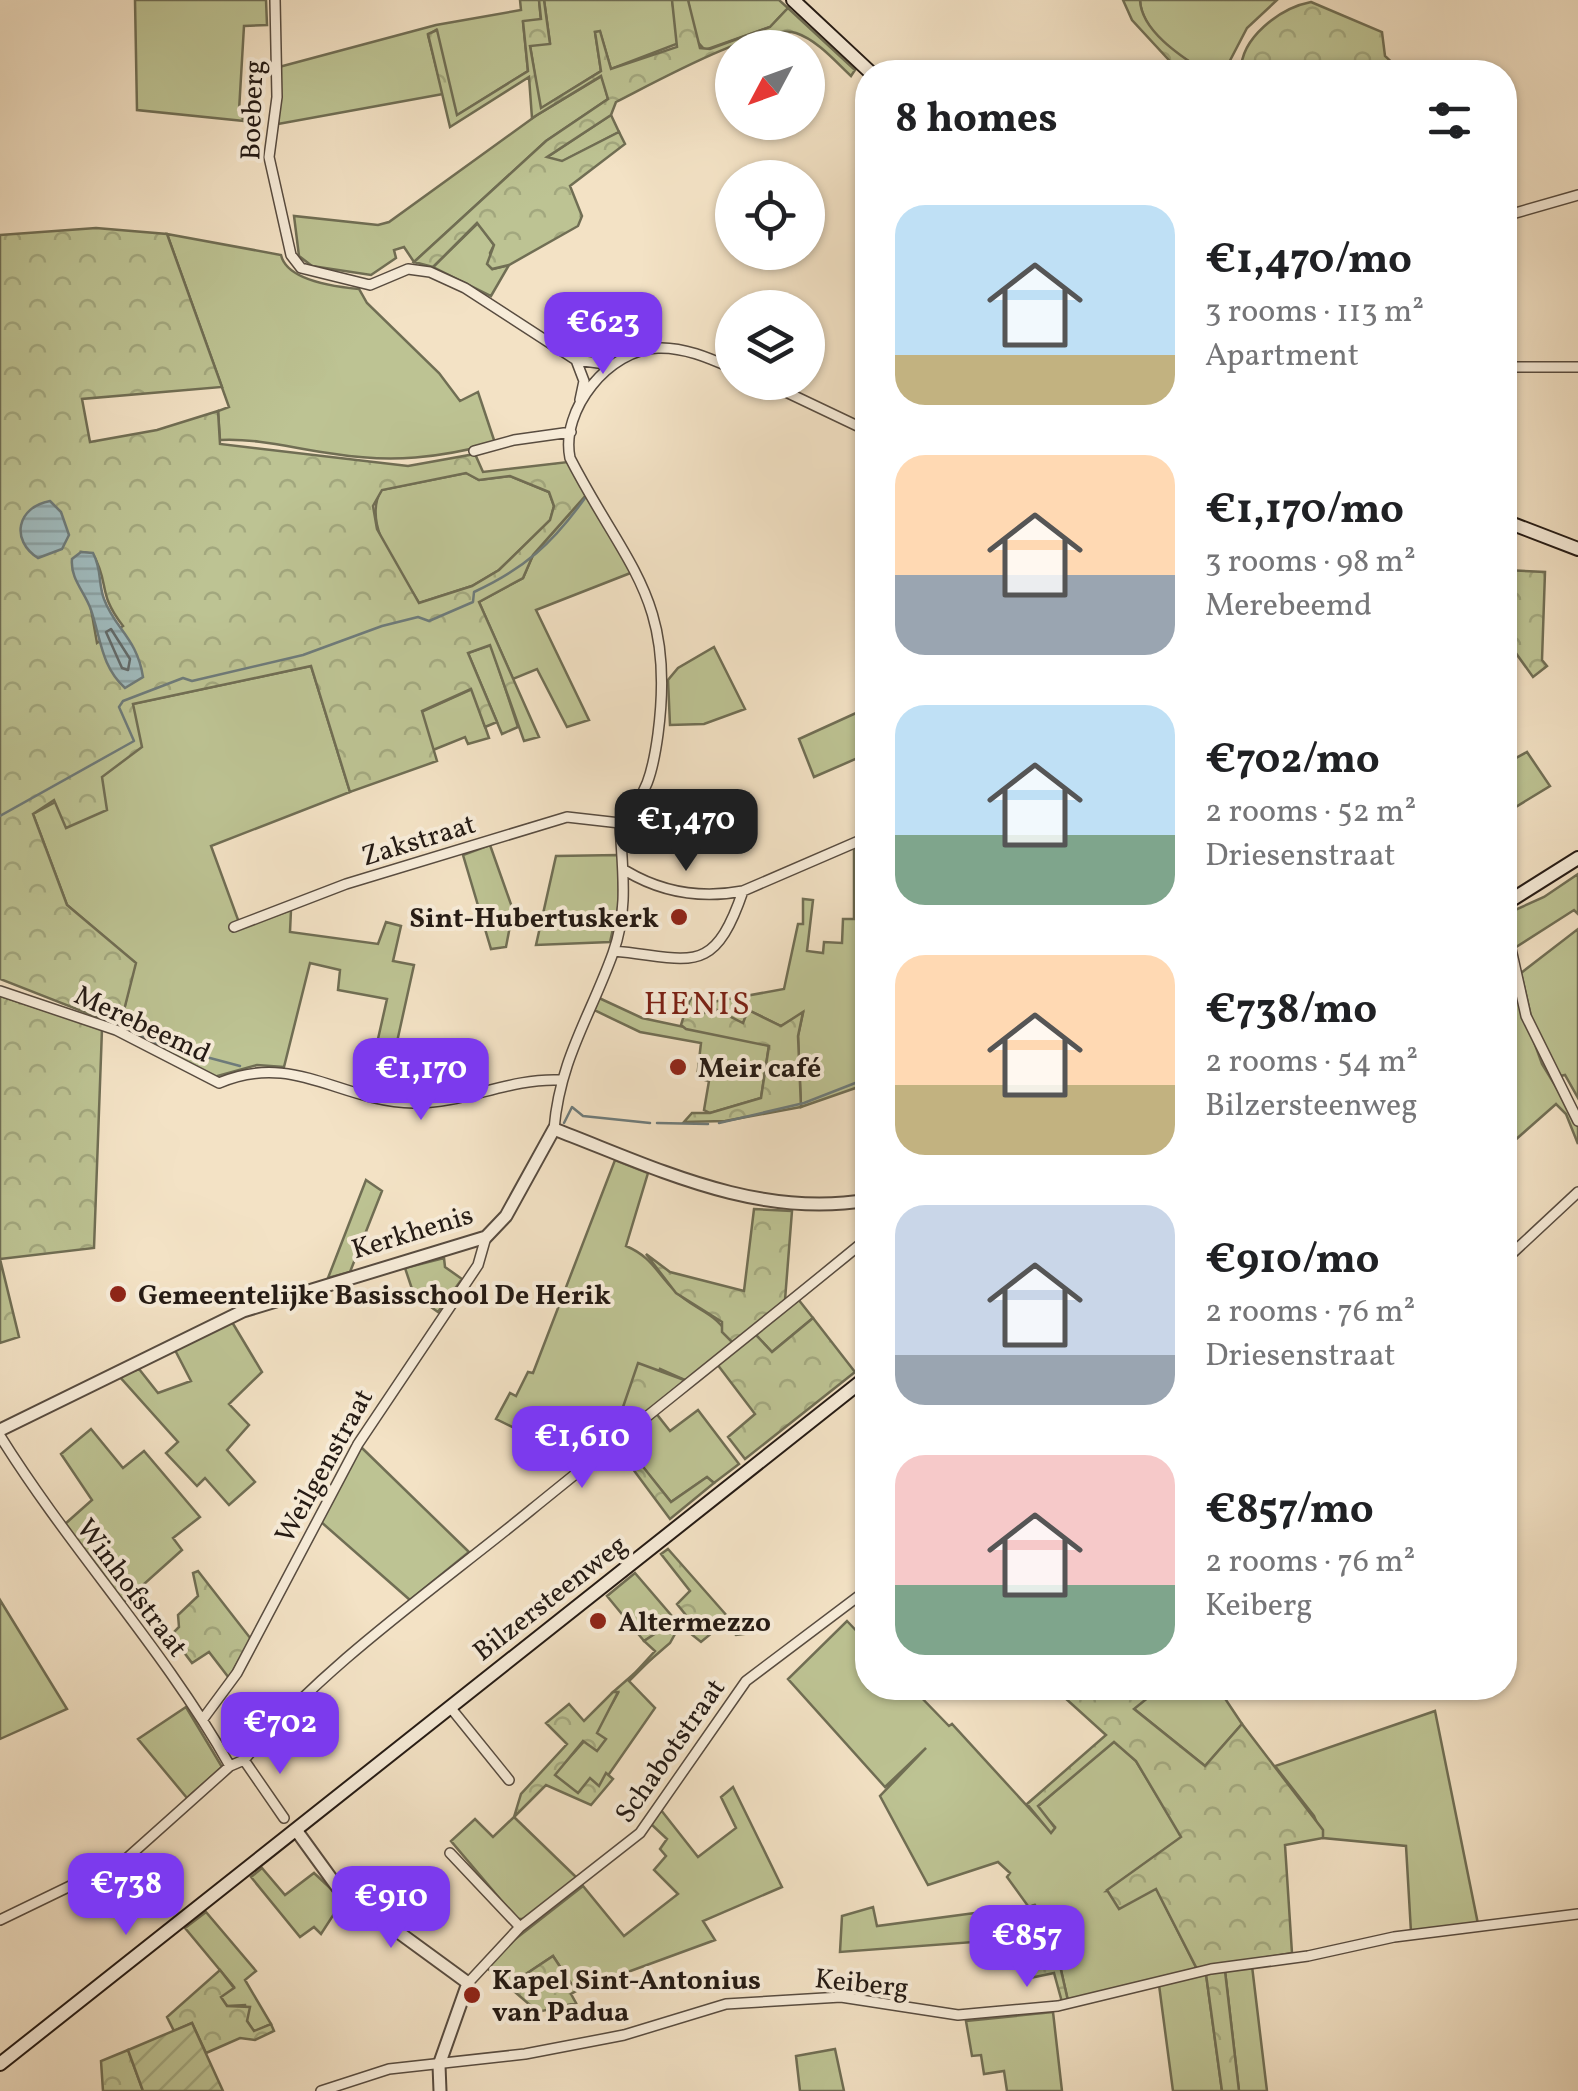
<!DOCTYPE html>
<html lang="en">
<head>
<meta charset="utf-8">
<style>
	body { margin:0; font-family:Vollkorn,serif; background:#f6f6f6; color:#202124; height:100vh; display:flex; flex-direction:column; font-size:38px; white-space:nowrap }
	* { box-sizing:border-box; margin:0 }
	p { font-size:32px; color:#757577 }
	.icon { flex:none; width:55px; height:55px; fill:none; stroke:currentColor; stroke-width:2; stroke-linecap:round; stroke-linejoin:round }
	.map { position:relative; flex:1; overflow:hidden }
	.drawer { position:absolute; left:855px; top:60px; width:662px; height:1640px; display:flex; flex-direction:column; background:#fff; border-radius:40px; box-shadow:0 2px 8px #0004 }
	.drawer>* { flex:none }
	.needle { width:65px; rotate:229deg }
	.controls { position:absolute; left:715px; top:30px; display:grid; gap:20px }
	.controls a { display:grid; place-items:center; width:110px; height:110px; border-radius:50%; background:#fff; box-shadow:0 2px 8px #0004; font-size:50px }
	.price { position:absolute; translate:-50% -85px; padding:0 22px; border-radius:20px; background:#7c3aed; color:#fff; font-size:32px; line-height:65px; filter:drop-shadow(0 2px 5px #0008) }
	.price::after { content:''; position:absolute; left:50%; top:60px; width:30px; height:22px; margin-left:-15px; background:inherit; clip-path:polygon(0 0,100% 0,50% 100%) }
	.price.on { background:#222; color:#fff }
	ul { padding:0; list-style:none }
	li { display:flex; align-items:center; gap:30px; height:250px; padding:0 40px }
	li span { display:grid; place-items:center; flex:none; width:280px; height:200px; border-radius:30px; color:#555 }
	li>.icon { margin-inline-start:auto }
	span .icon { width:120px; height:120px; fill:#fffc; stroke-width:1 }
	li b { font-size:42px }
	h2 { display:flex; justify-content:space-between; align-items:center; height:120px; padding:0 40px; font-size:42px }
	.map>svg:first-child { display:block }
	.grass { fill:#bdc393; stroke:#706e54; stroke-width:2.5 }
	.forest { fill:url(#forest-crowns); stroke:#706e54; stroke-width:2.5; fill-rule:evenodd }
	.garden { fill:url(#garden-furrows); stroke:#706e54; stroke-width:2.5 }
	.water { fill:url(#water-rules); stroke:#6e7b7a; stroke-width:2.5 }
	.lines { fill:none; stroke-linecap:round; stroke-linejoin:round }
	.shore { stroke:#626a69; stroke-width:2.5 }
	.stream { stroke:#6e7b7a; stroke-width:2.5 }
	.minor-casing { stroke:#584c40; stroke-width:12 }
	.tertiary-casing { stroke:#584c40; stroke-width:15 }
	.secondary-casing { stroke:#241a14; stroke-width:16 }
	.minor { stroke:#f7ecd9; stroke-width:9 }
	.tertiary { stroke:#f7ecd9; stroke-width:11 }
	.secondary { stroke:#f7ecd9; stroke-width:12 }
	.poi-dot { fill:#8f2418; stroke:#f7ecd9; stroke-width:4 }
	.labels { text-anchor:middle; stroke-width:8; stroke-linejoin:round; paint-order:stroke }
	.street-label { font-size:28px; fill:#241a14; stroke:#f7ecd9 }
	.poi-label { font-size:28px; font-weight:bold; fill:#241a14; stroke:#f7ecd9; text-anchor:start }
	.quarter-label { font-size:32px; letter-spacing:2.5px; fill:#7a1f14; stroke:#f7ecd9 }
</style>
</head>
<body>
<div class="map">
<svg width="1578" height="2091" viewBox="0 0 1578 2091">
	<defs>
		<pattern id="forest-crowns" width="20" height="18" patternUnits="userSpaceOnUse" patternTransform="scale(2.5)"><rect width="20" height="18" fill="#bdc393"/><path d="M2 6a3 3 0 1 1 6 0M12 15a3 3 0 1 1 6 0" fill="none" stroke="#a2a77e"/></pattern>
		<pattern id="garden-furrows" width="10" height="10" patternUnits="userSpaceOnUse" patternTransform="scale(2.5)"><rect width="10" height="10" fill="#bdc393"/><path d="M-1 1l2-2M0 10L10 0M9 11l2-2" fill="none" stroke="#a2a77e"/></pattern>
		<pattern id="water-rules" width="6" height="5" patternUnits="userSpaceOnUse" patternTransform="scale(2.5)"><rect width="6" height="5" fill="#a0bbbe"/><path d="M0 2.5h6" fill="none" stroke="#8aa0a2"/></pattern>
	</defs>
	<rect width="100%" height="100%" fill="#f3e2c5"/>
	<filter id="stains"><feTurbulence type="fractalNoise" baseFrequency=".002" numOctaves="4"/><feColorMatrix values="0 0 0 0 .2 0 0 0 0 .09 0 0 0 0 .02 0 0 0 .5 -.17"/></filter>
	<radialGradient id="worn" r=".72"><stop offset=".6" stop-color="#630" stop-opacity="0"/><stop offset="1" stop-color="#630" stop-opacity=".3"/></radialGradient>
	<path class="grass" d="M135 0H266L267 25 244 26 239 111 244 121 137 110Z
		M520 0H539L541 20 523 22 528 71 456 116 436 30 428 35 443 94 278 124 279 67 436 25 521 10Z
		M544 0H672L679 43 611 69 600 32H595L601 71 540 109 530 45 550 43Z
		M688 0H779L788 8 770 27 705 50 695 39Z
		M1140 0H1277L1247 28 1224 72C1192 72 1141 34 1140 0Z
		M602 76 608 99 546 141 414 262 404 247 394 250 396 258 371 275 312 266 299 256 294 216 378 225 389 222 537 115Z
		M611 115 619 132 561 162 546 158Z
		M478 223 494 245 490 253 493 269 509 265 491 296 433 267Z
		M167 234 281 255C287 281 337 287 359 289L367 303 439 373 460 401 478 392 495 443C439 458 392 463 335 454 296 449 259 438 220 440L218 411 229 407Z
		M466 473 479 480 510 476 549 492 554 506 550 521 499 570 472 586 419 603C401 571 361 527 381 490Z
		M587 494 633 572 536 610 589 720 567 727 537 669 513 679 479 602 523 578 533 555Z
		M491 645 518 727 502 734 468 653Z
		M714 647 745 709 704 724 670 725 668 680 678 668Z
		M311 666 350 792 211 846 241 928 291 910 290 932 378 944 386 922 401 926 393 961 414 965 393 1060 387 1065 373 1061 387 999 338 990 340 970 310 963 284 1067 257 1065 214 1077 120 1026 135 963 67 905 33 814 102 777 132 704Z
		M472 689 489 738 468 744 465 737 433 750 421 712Z
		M867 708V754L814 777 799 739Z
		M1527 752 1550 786 1514 808 1505 797V764Z
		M490 845 513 910 506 947 491 949 463 855Z
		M860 846 868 867 867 1084 801 1107 798 1036 803 1013 781 1026 748 1010 744 1024 685 1012 691 998 707 1003 784 989 798 924H803V899L813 900 807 951 823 953 824 942 842 943 843 919H854V848Z
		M618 855 619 903 610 942 536 945 556 856Z
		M1578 874V914L1574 910 1513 949 1506 914 1544 897Z
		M1578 929V1098L1565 1075 1560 1076 1533 1025 1521 973Z
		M1516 992 1542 1064 1578 1123V1144L1566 1114 1556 1104 1505 1149V999Z
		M599 998 642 1018 769 1045 761 1098 710 1113 704 1110 709 1081 697 1078 701 1043 640 1032 594 1010Z
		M615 1160 648 1173 626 1246C650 1256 656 1271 673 1289 696 1313 716 1309 733 1343L687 1381 660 1369 634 1422 584 1462 496 1419 510 1393 516 1396 528 1372 533 1373Z
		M366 1180 382 1191 350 1272 328 1278Z
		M444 1258 445 1267 462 1279 438 1312 414 1295 405 1268Z
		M798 1299 813 1318 772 1352 755 1334Z
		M232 1322 262 1372 229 1404 249 1425 227 1450 255 1482 229 1505 205 1478 197 1486 166 1453 178 1442 119 1376 139 1369 158 1393 191 1381 175 1350Z
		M698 1410 739 1464 714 1483 707 1477 671 1502 624 1444 655 1412 670 1431Z
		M91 1429 123 1468 144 1451 200 1517 173 1538 182 1550 124 1602 65 1524 92 1500 61 1454Z
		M361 1447 469 1552 410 1600 320 1521Z
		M635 1573 677 1622 644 1641 607 1596Z
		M0 1600 67 1709 0 1739Z
		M847 1621 867 1642 868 1688H912L949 1726 952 1724 1051 1832 1055 1827 1037 1807 1114 1741 1136 1761 1182 1837 1107 1891 1156 1888 1197 1969 1068 2001 1058 1957 1034 1905 1029 1907 1047 1944 974 1957 973 1942 840 1952 842 1916 873 1907 877 1926 1028 1906 1007 1877 1010 1873 998 1862 928 1885 880 1796 926 1748 885 1787 788 1679Z
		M652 1658 629 1681 655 1708 600 1787 578 1794 554 1775C581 1743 598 1731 618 1693L613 1692Z
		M1160 1688H1218L1242 1724 1205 1766 1133 1708Z
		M186 1707 222 1767 187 1798 138 1739Z
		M1435 1711 1478 1924 1411 1932 1406 1846 1323 1838 1314 1816 1275 1766Z
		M733 1787 782 1887 703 1921 715 1940 576 1991 553 1956 508 1986 487 1968 514 1940 583 1886 624 1936 678 1894 654 1870 666 1856 660 1849 667 1839 651 1824 661 1810 698 1857 736 1828 721 1797Z
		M514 1817 577 1878 524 1919H517L451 1841 475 1819 493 1837Z
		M262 1868 285 1895 314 1873 343 1900 321 1934 314 1927 300 1937 251 1877Z
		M206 1912 256 1971 245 1980 271 2024 254 2032 247 2021 245 2005 227 2006 220 1997 234 1987 185 1928Z
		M1252 1966 1267 2091H1239L1225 1971Z
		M1206 1974 1222 2091H1173L1159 1985Z
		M1053 2012 1062 2091H1007L1004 2071 984 2074 981 2055 972 2056 966 2021Z
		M835 2049 844 2091H800L796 2056Z"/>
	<path class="forest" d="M539 0H544L550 44 530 46 541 108 601 71 595 32 600 31 611 69 677 47 672 0H688L700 48 710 49 770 27 788 8 855 70 851 76C835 61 817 40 796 33 763 22 650 85 616 102L611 115 547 157 562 161 619 132 625 144 570 186 582 216 578 226 509 265 492 269 487 264 494 245 477 223 433 267 414 262 546 141 608 99 601 76 532 118 529 77 450 127 428 34 437 30 457 115 528 71 523 21 541 19Z
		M1123 0H1140C1141 31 1182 57 1205 72H1180L1132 20Z
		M1311 2 1382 32 1385 56 1402 72H1368L1352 63 1321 72H1241C1240 38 1280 8 1311 2Z
		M96 228 167 234 222 387 82 399 90 442 157 430 218 411 220 444 408 466 475 454 483 472 568 462 587 494 533 555 523 578 479 602 539 737 524 741 490 645 468 653 497 722 485 727 471 689 422 711 437 761 350 792 311 666 133 704 142 747 102 777 107 810 66 828 54 800 33 814 67 905 136 963 120 1026 0 979V235ZM466 473 479 480 510 476 549 492 554 506 550 520 499 570 472 586 419 603 377 529 373 506 382 490ZM81 552 93 554C110 584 97 593 123 626L97 643Z
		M1505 570 1545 572 1542 660 1547 666 1533 677 1505 638Z
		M0 996 102 1029 94 1248 0 1259 19 1337 0 1343Z
		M694 1008 704 1013 713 1008 743 1023 748 1010 781 1026 803 1012 798 1036 801 1107 725 1121 684 1122 692 1113H710L761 1098 769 1046 686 1029 681 1025 685 1012Z
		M754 1209 792 1211 785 1300 733 1343 722 1332V1322L676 1293 646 1254 670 1272 744 1291Z
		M813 1318 855 1372 745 1459 728 1437 755 1414 717 1364 755 1334 772 1352Z
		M638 1363 687 1381 634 1422 622 1410Z
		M637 1427 640 1431 625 1444 671 1502 707 1477 714 1483 670 1519 615 1445Z
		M668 1549 743 1634 736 1635 724 1623 701 1642 680 1625 670 1643 633 1675 655 1651 644 1641 685 1614 677 1604 690 1591 661 1554Z
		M198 1571 251 1639 229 1678 209 1652 192 1663 171 1635 179 1627 178 1615 198 1596 193 1573Z
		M1054 1688H1160L1134 1709 1205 1766 1242 1724 1323 1830V1838L1285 1845 1292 1953 1197 1969 1156 1889 1119 1909 1107 1890 1181 1837 1136 1761 1114 1742 1038 1806 1055 1828 1051 1833 1027 1804 1106 1735Z
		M613 1692H618L597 1733 606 1739 597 1751 583 1741 555 1775 578 1793 590 1778 599 1786 606 1773 613 1779 591 1805 546 1785 514 1817 521 1794 567 1744 546 1723 569 1704 584 1721Z
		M1035 1905 1058 1957 1068 2001 1062 2002 1054 1973 1030 1978 1026 1963 1000 1966 997 1952 1046 1943 1029 1907Z
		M553 1956 576 1991 571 1994 576 2003 538 2012 508 1986Z
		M220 1970 234 1988 221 1997 227 2006 250 2007 247 2021 254 2031 271 2024 274 2031 255 2040 240 2038 206 2053 192 2023 174 2031 167 2017Z
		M1225 1971 1239 2091H1222L1206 1974Z
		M128 2050 143 2091H103L101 2061Z"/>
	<path class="garden" d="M192 2023 223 2091H143L128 2050Z"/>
	<path class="water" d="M50 501 61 512 69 535 62 549 38 558C10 540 17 507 50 501Z
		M81 552 93 553C102 570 98 583 104 599 115 629 137 638 143 677L125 688C101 666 101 639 91 610 85 592 70 579 72 559Z"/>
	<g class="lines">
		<path class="shore" d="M111 629 130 659 128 670 122 668 106 632Z"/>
		<path class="stream" d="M0 816 134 741 119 707 123 701 183 678 192 681 303 655 382 626 418 617 429 621 473 602 474 592C524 569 553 543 585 498
			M118 1026 161 1045 240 1066
			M564 1123 572 1107 583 1116 650 1123
			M657 1123 708 1124
			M719 1123 804 1103 868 1078"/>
		<defs>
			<path id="minor" d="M275 0 277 97 269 157 291 255 301 268 370 285 408 269 430 272 465 288 576 360 613 365
				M1505 216 1578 195
				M576 360 584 381 580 400
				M1505 367H1578
				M765 382 868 431
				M474 451 514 440 571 432
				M620 823C647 797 653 771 658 734 676 598 626 567 570 458 560 410 609 349 658 348 684 347 709 358 732 368
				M626 871C663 893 701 899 743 891L868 837
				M1505 922 1526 1016 1578 1121
				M234 927 346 884 567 817 620 823
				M614 951C690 958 713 979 743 891
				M0 991 116 1030 219 1083C294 1051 340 1102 414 1103 463 1104 509 1078 559 1080
				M554 1129C560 1059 590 1017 613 953 629 909 622 868 620 823
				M1505 1260 1578 1192
				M0 1436C71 1550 164 1649 230 1766
				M450 1707 509 1780
				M203 1719 237 1673 358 1444 478 1265 486 1237
				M244 1760 284 1818
				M450 1853 520 1927
				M0 1920 126 1859 230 1766 244 1760C326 1663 433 1590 531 1510 643 1419 756 1330 868 1238
				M468 1983 520 1927 640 1833 746 1681 868 1589
				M321 2091 389 2069 525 2054 624 2035 726 2004 841 1997 958 2015 1058 2006 1211 1969 1308 1956 1394 1937 1578 1914"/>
			<path id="tertiary" d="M0 1430 243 1311 486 1237 506 1216 554 1129C656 1168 756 1219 868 1200
				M296 1830 338 1888 468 1983 439 2065 440 2091"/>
			<path id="secondary" d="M793 0 870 72
				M1505 521 1578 549
				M1505 904 1578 858
				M0 2064 868 1376"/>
		</defs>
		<use href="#minor" class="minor-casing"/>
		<use href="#tertiary" class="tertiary-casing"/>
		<use href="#secondary" class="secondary-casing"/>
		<use href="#minor" class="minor"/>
		<use href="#tertiary" class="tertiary"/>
		<use href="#secondary" class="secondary"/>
	</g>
	<g class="poi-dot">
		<circle cx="679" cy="917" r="10"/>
		<circle cx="678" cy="1067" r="10"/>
		<circle cx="118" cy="1294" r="10"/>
		<circle cx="598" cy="1621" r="10"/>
		<circle cx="472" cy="1995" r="10"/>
	</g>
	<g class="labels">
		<g class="street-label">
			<text transform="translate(251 110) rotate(-88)" y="10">Boeberg</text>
			<text transform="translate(418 839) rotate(-17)" y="10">Zakstraat</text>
			<text transform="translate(143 1023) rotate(25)" y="10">Merebeemd</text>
			<text transform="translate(412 1231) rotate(-17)" y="10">Kerkhenis</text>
			<text transform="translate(323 1465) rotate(-61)" y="10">Weilgenstraat</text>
			<text transform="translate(133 1587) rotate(53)" y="10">Winhofstraat</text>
			<text transform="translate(549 1597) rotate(-38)" y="10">Bilzersteenweg</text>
			<text transform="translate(669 1750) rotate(-55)" y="10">Schabotstraat</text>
			<text transform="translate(862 1982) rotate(6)" y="10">Keiberg</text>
		</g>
		<g class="poi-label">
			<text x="659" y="927" text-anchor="end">Sint-Hubertuskerk</text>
			<text x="698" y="1077">Meir café</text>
			<text x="138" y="1304">Gemeentelijke Basisschool De Herik</text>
			<text x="618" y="1631">Altermezzo</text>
			<text x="492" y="1989">Kapel Sint-Antonius<tspan x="492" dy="32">van Padua</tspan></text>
		</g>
		<g class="quarter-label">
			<text x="698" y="1014">HENIS</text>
		</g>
	</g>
	<rect width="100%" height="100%" filter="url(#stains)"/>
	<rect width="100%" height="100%" fill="url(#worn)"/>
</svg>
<div class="controls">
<a><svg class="needle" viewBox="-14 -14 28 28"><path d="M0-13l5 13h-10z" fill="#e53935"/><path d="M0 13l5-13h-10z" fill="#757577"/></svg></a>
<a><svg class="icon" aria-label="locate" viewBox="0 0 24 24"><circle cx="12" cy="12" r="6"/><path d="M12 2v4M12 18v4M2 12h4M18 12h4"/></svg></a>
<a><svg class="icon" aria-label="layers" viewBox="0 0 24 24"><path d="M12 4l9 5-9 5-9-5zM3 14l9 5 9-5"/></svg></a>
</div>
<b class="price" style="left:603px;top:377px">€623</b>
<b class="price on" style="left:686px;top:874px">€1,470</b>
<b class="price" style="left:421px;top:1123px">€1,170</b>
<b class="price" style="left:582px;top:1491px">€1,610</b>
<b class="price" style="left:280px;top:1777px">€702</b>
<b class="price" style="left:126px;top:1938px">€738</b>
<b class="price" style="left:391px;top:1951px">€910</b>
<b class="price" style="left:1027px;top:1990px">€857</b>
<section class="drawer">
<h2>8 homes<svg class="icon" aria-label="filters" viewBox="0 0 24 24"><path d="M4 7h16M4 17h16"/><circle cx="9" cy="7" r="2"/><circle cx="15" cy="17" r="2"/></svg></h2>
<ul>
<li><span style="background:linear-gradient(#bfe0f5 75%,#c2b280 0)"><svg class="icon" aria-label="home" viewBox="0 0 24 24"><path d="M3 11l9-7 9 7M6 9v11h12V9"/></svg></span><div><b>€1,470/mo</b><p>3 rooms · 113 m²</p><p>Apartment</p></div></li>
<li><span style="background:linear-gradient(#ffd9b3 60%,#9aa5b1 0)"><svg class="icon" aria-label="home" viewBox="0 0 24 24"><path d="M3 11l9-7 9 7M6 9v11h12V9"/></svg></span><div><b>€1,170/mo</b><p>3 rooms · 98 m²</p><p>Merebeemd</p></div></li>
<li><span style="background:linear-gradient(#bfe0f5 65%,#7fa58c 0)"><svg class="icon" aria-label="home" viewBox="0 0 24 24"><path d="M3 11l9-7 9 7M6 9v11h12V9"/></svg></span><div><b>€702/mo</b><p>2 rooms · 52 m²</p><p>Driesenstraat</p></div></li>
<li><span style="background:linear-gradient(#ffd9b3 65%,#c2b280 0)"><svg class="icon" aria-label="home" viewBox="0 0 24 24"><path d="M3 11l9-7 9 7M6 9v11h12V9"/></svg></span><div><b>€738/mo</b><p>2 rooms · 54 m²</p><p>Bilzersteenweg</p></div></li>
<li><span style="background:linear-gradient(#c9d6e8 75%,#9aa5b1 0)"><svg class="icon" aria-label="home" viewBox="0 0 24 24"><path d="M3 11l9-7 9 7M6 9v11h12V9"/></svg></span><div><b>€910/mo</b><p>2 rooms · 76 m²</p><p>Driesenstraat</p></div></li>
<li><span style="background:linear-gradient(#f6c9c9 65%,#7fa58c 0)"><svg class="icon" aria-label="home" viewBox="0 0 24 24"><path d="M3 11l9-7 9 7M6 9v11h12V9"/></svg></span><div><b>€857/mo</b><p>2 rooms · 76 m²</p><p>Keiberg</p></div></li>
</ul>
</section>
</div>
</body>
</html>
